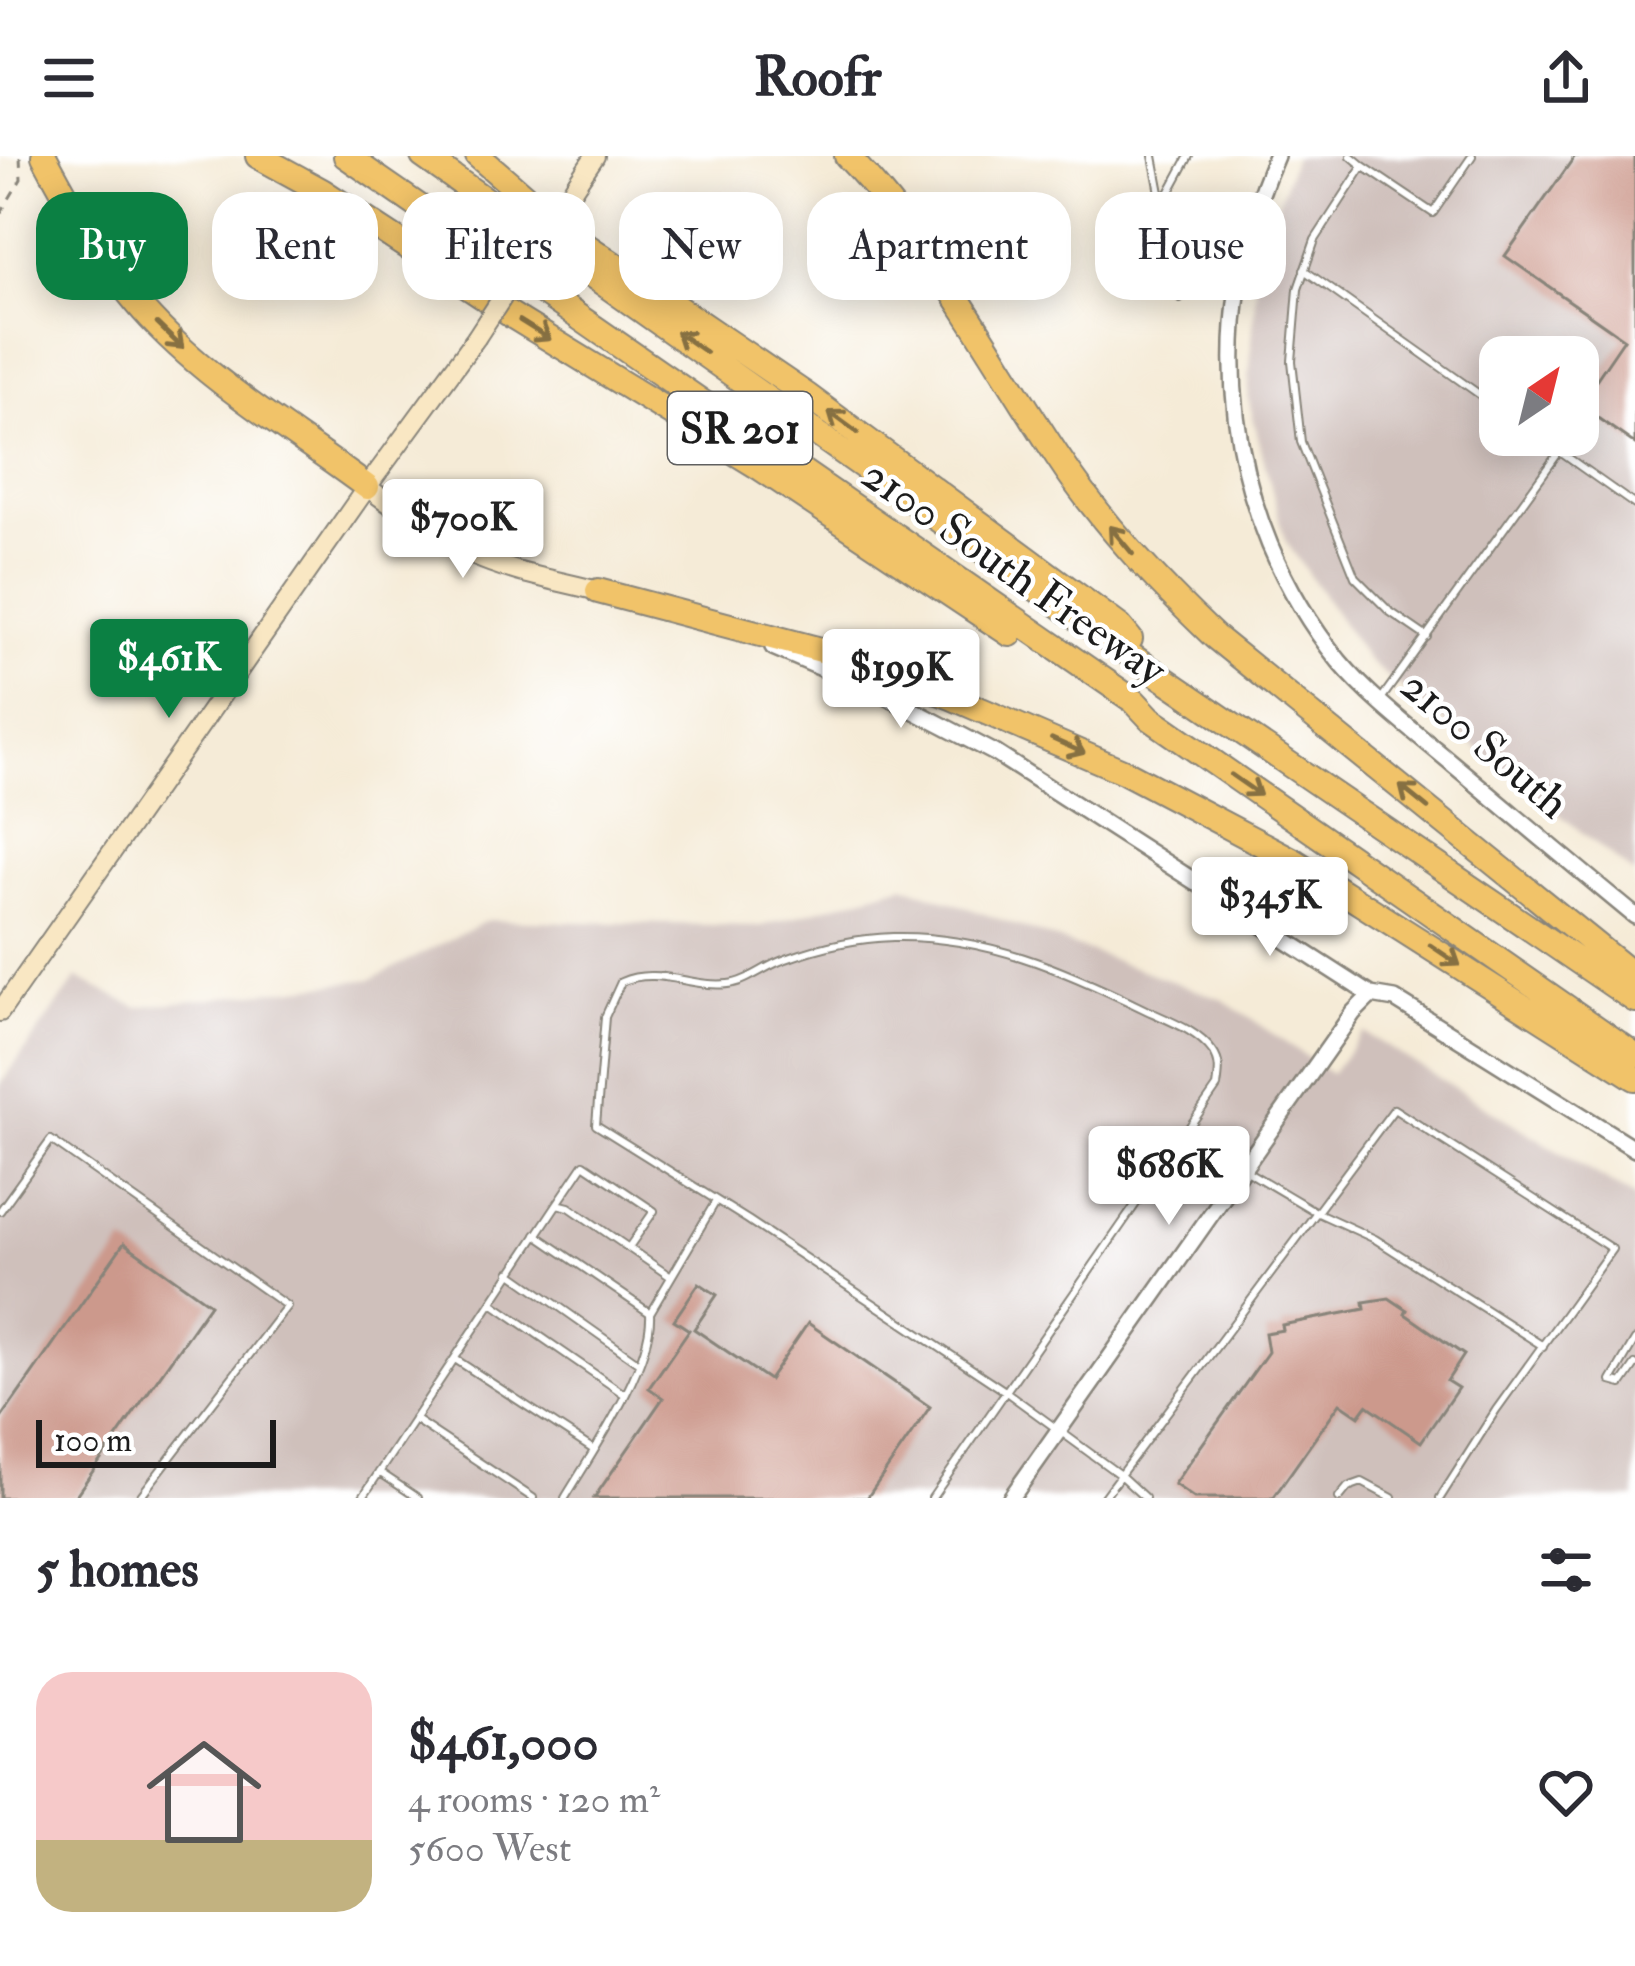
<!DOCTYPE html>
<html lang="en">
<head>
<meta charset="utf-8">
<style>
	body { margin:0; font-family:"IM FELL Double Pica",serif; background:#f2f2f3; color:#2b2b33; height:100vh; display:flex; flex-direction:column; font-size:45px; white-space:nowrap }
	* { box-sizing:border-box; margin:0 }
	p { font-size:39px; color:#7c7c81 }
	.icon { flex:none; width:66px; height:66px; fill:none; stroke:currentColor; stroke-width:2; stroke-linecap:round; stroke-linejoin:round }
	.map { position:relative; height:1342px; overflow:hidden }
	.side { display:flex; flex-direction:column; background:#fff; flex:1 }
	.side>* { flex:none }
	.top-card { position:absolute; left:36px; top:36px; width:1563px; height:108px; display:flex; gap:24px }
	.needle { width:78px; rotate:35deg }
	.fabs { position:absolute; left:1479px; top:180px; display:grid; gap:24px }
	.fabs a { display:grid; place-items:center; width:120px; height:120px; border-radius:24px; background:#fff; box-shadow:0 6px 30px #0003; font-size:60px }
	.scale { position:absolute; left:36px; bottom:30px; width:240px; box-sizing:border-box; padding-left:12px; border:6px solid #1c1c1c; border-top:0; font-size:33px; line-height:42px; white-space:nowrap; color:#1c1c1c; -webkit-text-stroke:9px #fff; paint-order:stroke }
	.price { position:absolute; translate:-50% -102px; padding:0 27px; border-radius:12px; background:#fff; color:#222; font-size:39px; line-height:78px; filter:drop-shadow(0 3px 6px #0008) }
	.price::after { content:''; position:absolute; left:50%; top:72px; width:36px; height:27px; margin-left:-18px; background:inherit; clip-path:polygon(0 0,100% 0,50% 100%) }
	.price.active { background:#0b8043; color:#fff }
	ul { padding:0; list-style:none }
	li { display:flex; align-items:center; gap:36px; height:300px; padding:0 36px }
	li span { display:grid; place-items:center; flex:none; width:336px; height:240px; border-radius:36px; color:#555 }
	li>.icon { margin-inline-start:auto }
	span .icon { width:144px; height:144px; fill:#fffc; stroke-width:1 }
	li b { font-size:51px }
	h2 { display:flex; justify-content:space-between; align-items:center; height:144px; padding:0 36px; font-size:51px }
	.tag { padding:0 42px; border-radius:36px; background:#fff; box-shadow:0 6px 30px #0003; font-size:42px; line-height:108px }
	.tag.active { background:#0b8043; color:#fff }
	header { display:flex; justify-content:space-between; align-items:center; height:156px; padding:0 36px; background:#fff; font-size:54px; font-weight:700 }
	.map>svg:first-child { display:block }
	.industrial { fill:#cfc0bb; fill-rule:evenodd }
	.building { fill:#cc998c }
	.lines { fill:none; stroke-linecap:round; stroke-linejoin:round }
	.service-casing { stroke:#88847a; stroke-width:10 }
	.tertiary-casing { stroke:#88847a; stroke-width:20 }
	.secondary-casing { stroke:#88847a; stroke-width:22 }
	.motorway-casing { stroke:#88847a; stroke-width:28 }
	.path { stroke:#88847a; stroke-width:3; stroke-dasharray:9 9; stroke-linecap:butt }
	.service { stroke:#fff; stroke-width:6 }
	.tertiary { stroke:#fff; stroke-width:15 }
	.secondary { stroke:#f9e7c3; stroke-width:18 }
	.motorway { stroke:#f1c369; stroke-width:24 }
	.secondary-bridge-casing { stroke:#88847a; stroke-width:22; stroke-linecap:butt }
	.secondary-bridge { stroke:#f9e7c3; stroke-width:18 }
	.oneway { stroke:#867042 }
	.labels { text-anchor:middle; stroke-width:9; stroke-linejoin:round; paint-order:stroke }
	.shield { fill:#fff; stroke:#606060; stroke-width:3 }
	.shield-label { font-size:42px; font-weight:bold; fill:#1c1c1c }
	.street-label { font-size:45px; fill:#1c1c1c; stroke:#fff }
</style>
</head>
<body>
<header><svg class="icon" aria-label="menu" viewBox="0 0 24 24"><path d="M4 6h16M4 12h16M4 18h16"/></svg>Roofr<svg class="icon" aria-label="share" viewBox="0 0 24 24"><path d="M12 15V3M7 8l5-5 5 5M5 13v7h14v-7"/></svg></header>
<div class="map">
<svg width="1635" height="1342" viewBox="0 0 1635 1342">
	<rect width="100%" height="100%" fill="#fff"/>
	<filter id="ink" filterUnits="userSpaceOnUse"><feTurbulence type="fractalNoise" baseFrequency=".00833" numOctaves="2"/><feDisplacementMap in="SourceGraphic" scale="24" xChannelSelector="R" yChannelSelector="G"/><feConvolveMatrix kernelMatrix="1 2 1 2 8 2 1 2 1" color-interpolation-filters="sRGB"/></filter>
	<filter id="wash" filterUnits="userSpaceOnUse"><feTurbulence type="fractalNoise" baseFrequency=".004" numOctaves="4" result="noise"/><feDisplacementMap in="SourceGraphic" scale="48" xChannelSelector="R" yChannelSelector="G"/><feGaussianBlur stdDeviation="2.7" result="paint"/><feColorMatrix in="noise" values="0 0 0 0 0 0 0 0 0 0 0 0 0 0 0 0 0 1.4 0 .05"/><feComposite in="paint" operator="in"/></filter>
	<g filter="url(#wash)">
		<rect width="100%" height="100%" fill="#f5ebd7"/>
		<path class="industrial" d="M1294 0H1635V719L1368 505 1285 384 1248 242 1257 112ZM1500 201H1578V279H1500Z
			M904 729 1222 843 1331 918 1363 876 1635 1042V1342H0V929L77 822 137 851 372 823 488 764 762 770Z"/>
		<g id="blocks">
			<path class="building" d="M1575 0H1635V288L1579 249 1624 183 1505 100Z
				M124 1087 210 1148 74 1342H0V1264Z
				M699 1127 717 1139 694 1173 769 1224 808 1167 930 1251 867 1342H594L663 1242 649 1232 689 1174 674 1164Z
				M1389 1142 1407 1154 1405 1158 1464 1199 1447 1225 1458 1232 1421 1286 1367 1249 1359 1260 1340 1247 1273 1342H1194L1174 1328 1268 1196 1265 1177 1283 1174 1282 1169 1365 1153 1364 1146Z"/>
		</g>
	</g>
	<g filter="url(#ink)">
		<use href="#blocks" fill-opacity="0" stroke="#88847a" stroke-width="3"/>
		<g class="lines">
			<defs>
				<path id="service" d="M1153 0 1180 142
					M1351 0 1363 10 1315 84 1298 133 1292 205 1301 286 1355 421 1389 455 1427 481
					M1363 10 1433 57 1472 0
					M1162 50 1189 0
					M1304 114 1500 253
					M1536 279 1635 349
					M1379 546 1559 296
					M1245 1014 1316 1056 1375 1083 1543 1190
					M557 1048 584 1008 654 1055 629 1091
					M0 1055 51 984 287 1150 139 1342
					M536 1079 650 1157
					M510 1116 639 1207
					M492 1147 624 1238
					M1635 1184 1611 1225 1622 1228 1635 1209
					M455 1203 594 1294
					M414 1263 533 1342
					M379 1316 418 1342
					M362 1342 557 1048 569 1051 671 1121
					M565 1342C592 1297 653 1208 650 1157L716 1045
					M932 1342 1217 931C1219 918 1221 907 1213 896 1198 874 1167 864 1144 853 1064 814 985 779 893 781 858 782 819 791 786 803 766 809 748 826 728 828 691 832 658 810 621 826L605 861 596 969 748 1064 1005 1235 1120 1319 1145 1342
					M1103 1342 1394 953 1612 1093 1496 1254 1440 1342
					M1339 1342 1348 1331 1362 1326 1392 1342"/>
				<path id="tertiary" d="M1276 0C1202 167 1223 361 1339 505 1372 544 1415 576 1454 609 1514 659 1574 710 1635 760
					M773 491 880 537 995 597 1371 839
					M1371 839 1395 843 1635 993
					M1011 1342 1353 857 1371 839"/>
				<path id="secondary" d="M578 25 595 0
					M367 331C400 355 432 381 470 398 511 417 556 424 598 435
					M0 856 367 331 476 182"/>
				<path id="motorway" d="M44 0C72 52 104 110 143 154 205 224 292 275 367 331
					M258 0 322 35 514 161 759 311 1010 478
					M346 0 1134 545 1150 562 1635 899
					M423 0 1163 522 1635 844
					M478 0 566 76 806 239 1120 471 1130 483
					M847 0C932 88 991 200 1058 301 1102 368 1157 426 1215 481L1635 821
					M598 435 836 498 951 541 1125 616 1296 706 1635 922"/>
			</defs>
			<use href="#service" class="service-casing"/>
			<use href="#tertiary" class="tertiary-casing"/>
			<use href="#secondary" class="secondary-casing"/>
			<use href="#motorway" class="motorway-casing"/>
			<path class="path" d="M0 58 21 23 20 0"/>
			<use href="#service" class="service"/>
			<use href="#tertiary" class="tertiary"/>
			<use href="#secondary" class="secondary"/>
			<use href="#motorway" class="motorway"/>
			<defs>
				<path id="secondary-bridge" d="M476 182 578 25"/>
			</defs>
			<use href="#secondary-bridge" class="secondary-bridge-casing"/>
			<use href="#secondary-bridge" class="secondary-bridge"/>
		</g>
		<defs><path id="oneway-shaft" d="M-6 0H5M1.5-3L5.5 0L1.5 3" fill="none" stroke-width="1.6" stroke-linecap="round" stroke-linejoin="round" transform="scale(3)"/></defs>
		<g class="oneway">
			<use href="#oneway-shaft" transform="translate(535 174) rotate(32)"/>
			<use href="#oneway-shaft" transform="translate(170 180) rotate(44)"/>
			<use href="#oneway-shaft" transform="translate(691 186) rotate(-145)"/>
			<use href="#oneway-shaft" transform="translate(843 266) rotate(-144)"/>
			<use href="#oneway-shaft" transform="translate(1121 384) rotate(-130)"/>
			<use href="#oneway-shaft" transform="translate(1068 590) rotate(24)"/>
			<use href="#oneway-shaft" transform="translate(1246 629) rotate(35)"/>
			<use href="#oneway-shaft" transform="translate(1414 641) rotate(-141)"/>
			<use href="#oneway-shaft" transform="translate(1445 799) rotate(34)"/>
		</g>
	</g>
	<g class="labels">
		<rect class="shield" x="668" y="236" width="144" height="72" rx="9"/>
		<g class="shield-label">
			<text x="740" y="287">SR 201</text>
		</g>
		<g class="street-label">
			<text transform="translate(1015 415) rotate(35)" y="16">2100 South Freeway</text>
			<text transform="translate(1486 587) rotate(40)" y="16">2100 South</text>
		</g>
	</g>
</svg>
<div class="fabs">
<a><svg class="needle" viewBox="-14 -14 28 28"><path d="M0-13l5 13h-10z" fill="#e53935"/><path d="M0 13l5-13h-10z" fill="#7c7c81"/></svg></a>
</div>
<div class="scale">100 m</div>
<b class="price" style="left:463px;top:425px">$700K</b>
<b class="price active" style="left:169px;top:565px">$461K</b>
<b class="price" style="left:901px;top:575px">$199K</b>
<b class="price" style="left:1270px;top:803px">$345K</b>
<b class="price" style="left:1169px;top:1072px">$686K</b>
<div class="top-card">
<a class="tag active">Buy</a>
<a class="tag">Rent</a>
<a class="tag">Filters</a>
<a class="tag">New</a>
<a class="tag">Apartment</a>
<a class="tag">House</a>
</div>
</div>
<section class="side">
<h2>5 homes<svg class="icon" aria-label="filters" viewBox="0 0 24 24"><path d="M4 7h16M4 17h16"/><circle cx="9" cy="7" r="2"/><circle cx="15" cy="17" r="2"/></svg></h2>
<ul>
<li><span style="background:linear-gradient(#f6c9c9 70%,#c2b280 0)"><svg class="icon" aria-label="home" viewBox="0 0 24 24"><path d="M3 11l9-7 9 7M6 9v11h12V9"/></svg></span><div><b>$461,000</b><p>4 rooms · 120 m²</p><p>5600 West</p></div><svg class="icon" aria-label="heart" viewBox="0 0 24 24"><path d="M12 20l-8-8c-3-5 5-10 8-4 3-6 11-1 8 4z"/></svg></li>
</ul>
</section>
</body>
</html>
